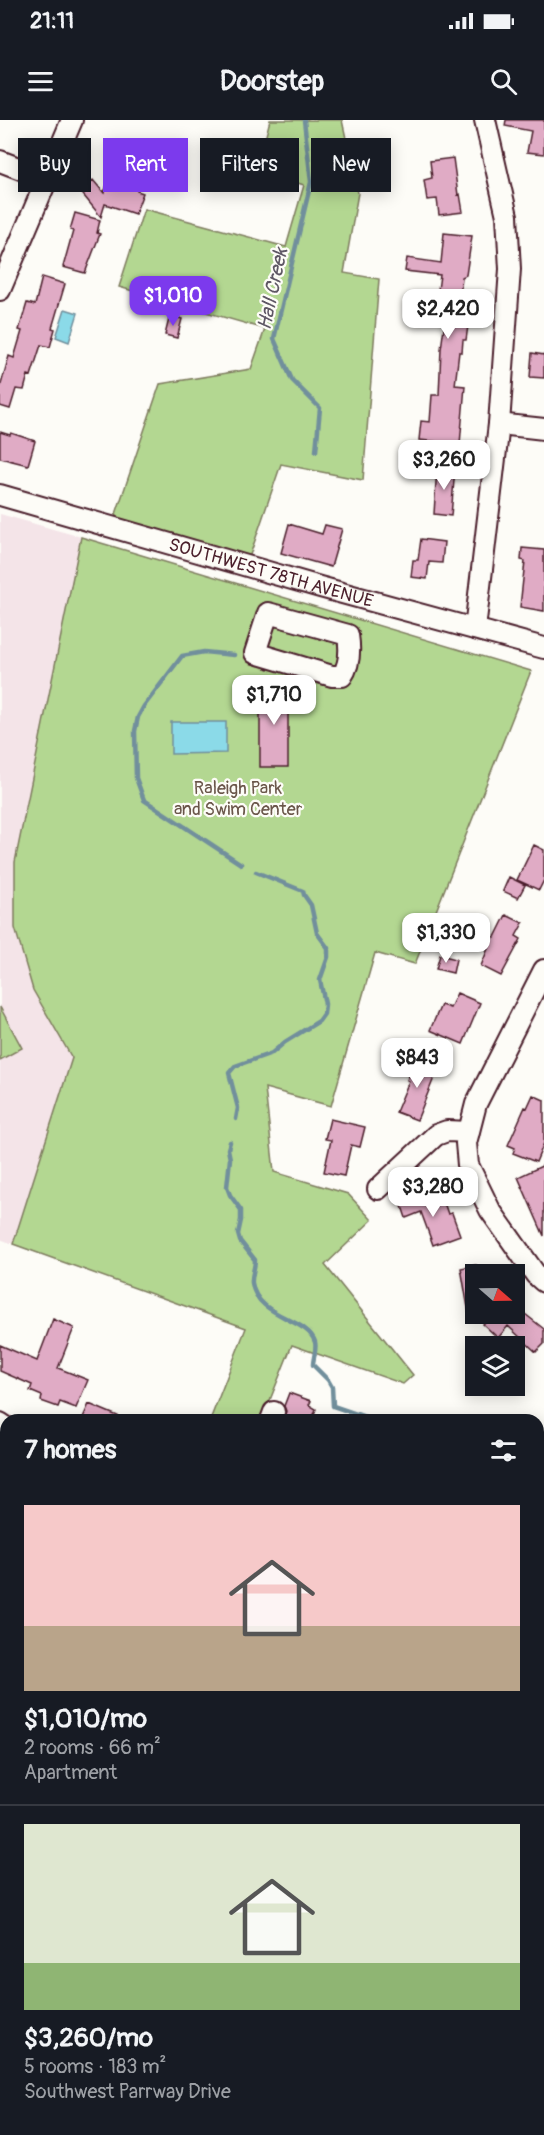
<!DOCTYPE html>
<html lang="en">
<head>
<meta charset="utf-8">
<style>
	body { margin:0; font-family:Pangolin,sans-serif; background:#242831; color:#f1f3f6; height:100vh; display:flex; flex-direction:column; font-size:22px; white-space:nowrap }
	* { box-sizing:border-box; margin:0 }
	p { font-size:20px; color:#9ea1a6 }
	.icon { flex:none; width:33px; height:33px; fill:none; stroke:currentColor; stroke-width:2; stroke-linecap:round; stroke-linejoin:round }
	.map { position:relative; flex:1; overflow:hidden }
	.panel { position:absolute; left:0px; top:1294px; width:544px; height:722px; display:flex; flex-direction:column; background:#171b24; border-radius:18px 18px 0 0; box-shadow:0 3px 15px #0003 }
	.panel>* { flex:none }
	.top-card { position:absolute; left:18px; top:18px; width:508px; height:54px; display:flex; gap:12px }
	.needle { width:39px; rotate:110deg }
	.tools { position:absolute; left:465px; top:1144px; display:grid; gap:12px }
	.tools a { display:grid; place-items:center; width:60px; height:60px; border-radius:0px; background:#171b24; box-shadow:0 3px 15px #0003; font-size:30px }
	.price { position:absolute; translate:-50% -51px; padding:0 14px; border-radius:12px; background:#fff; color:#222; font-size:20px; line-height:39px; filter:drop-shadow(0 2px 3px #0008) }
	.price::after { content:''; position:absolute; left:50%; top:36px; width:18px; height:14px; margin-left:-9px; background:inherit; clip-path:polygon(0 0,100% 0,50% 100%) }
	.price.on { background:#7c3aed; color:#fff }
	ul { padding:0; list-style:none }
	li { display:grid; align-content:center; gap:12px; height:318px; padding:0 24px }
	li+li { border-top:2px solid #363941 }
	li span { display:grid; place-items:center; height:186px; border-radius:0px; color:#555 }
	li>.icon { margin-inline-start:auto }
	span .icon { width:108px; height:108px; fill:#fffc; stroke-width:1 }
	li b { font-size:26px }
	h2 { display:flex; justify-content:space-between; align-items:center; height:72px; padding:0 24px; font-size:26px }
	.chip { padding:0 21px; border-radius:0px; background:#171b24; box-shadow:0 3px 15px #0003; font-size:21px; line-height:54px }
	.chip.on { background:#7c3aed; color:#fff }
	.status { display:flex; justify-content:space-between; align-items:center; height:42px; padding:0 30px; background:#171b24; direction:ltr }
	.status svg { height:16px; fill:currentColor }
	header { display:flex; justify-content:space-between; align-items:center; height:78px; padding:0 24px; background:#171b24; font-size:27px; font-weight:800 }
	.map>svg:first-child { display:block }
	.built { fill:#f4e4e8 }
	.green { fill:#b3d791; stroke:#7e7b5e; stroke-width:1.5 }
	.water { fill:#8bdae8; stroke:#718f9c; stroke-width:1.5 }
	.lines { fill:none; stroke-linecap:round; stroke-linejoin:round }
	.stream { stroke:#718f9c; stroke-width:4.5 }
	.building { fill:#e0abc5; stroke:#4a1f2b; stroke-width:1.5 }
	.minor-casing { stroke:#4a1f2b; stroke-width:24 }
	.minor { stroke:#fdfcf7; stroke-width:20 }
	.labels { text-anchor:middle; stroke-width:4.5; stroke-linejoin:round; paint-order:stroke }
	.street-label { font-size:18px; fill:#4a1f2b; stroke:#fdfcf7 }
	.park-label { font-size:18px; fill:#6a564a; stroke:#fdfcf7 }
	.water-label { font-size:20px; font-style:italic; fill:#5e5764; stroke:#fdfcf7 }
</style>
</head>
<body>
<div class="status"><b>21:11</b><svg viewBox="0 0 49 12"><path d="M0 12V9h3v3zM5 12V6h3v6zM10 12V3h3v9zM15 12V0h3v12zM26 1h20v11H26zM47 4h2v5h-2z"/></svg></div>
<header><svg class="icon" aria-label="menu" viewBox="0 0 24 24"><path d="M4 6h16M4 12h16M4 18h16"/></svg>Doorstep<svg class="icon" aria-label="search" viewBox="0 0 24 24"><circle cx="10" cy="10" r="6"/><path d="M15 15l6 6"/></svg></header>
<div class="map">
<svg width="544" height="2015" viewBox="0 0 544 2015">
	<rect width="100%" height="100%" fill="#fdfcf7"/>
	<filter id="ink" filterUnits="userSpaceOnUse"><feTurbulence type="fractalNoise" baseFrequency=".0167" numOctaves="2"/><feDisplacementMap in="SourceGraphic" scale="12" xChannelSelector="R" yChannelSelector="G"/><feConvolveMatrix kernelMatrix="1 2 1 2 8 2 1 2 1" color-interpolation-filters="sRGB"/></filter>
	<g filter="url(#ink)">
		<path class="built" d="M0 394 81 417 15 742V808L33 870 72 938 13 1124 0 1119Z"/>
		<path class="green" d="M270 0H342L358 73 344 153 379 159 363 360 281 344 249 438 114 400 160 264 251 249 265 209 119 167 144 89 286 127 304 65 257 50Z
			M81 417 531 551 415 844 375 833 331 986 265 968 274 1052 348 1074 372 1100 325 1145 413 1255 403 1264 292 1225 262 1300H210L246 1208 13 1124 72 938 33 870 15 808V742Z
			M0 887 22 928 0 940Z"/>
		<path class="water" d="M65 189 78 193 69 222 56 217Z
			M171 602H226V633L171 634Z"/>
		<g class="lines">
			<path class="stream" d="M304 0 311 62 274 219 292 260 320 288 316 331
				M234 535 204 532 182 536 144 586 138 597 135 611 136 658 144 680 241 744
				M236 999 238 988 229 953 235 946 272 933 285 922 319 901 324 894 325 884 320 860 328 837V828L317 813 311 785 304 775 303 771 256 752
				M230 1022 228 1029 230 1039 227 1067 230 1075 241 1090V1100L238 1114 240 1121 255 1140C255 1148 251 1156 252 1163 257 1198 308 1198 315 1222 317 1229 313 1238 313 1245L328 1260 332 1267 333 1286 368 1298 389 1300
				M538 1494 544 1498
				M0 1601 6 1603"/>
		</g>
		<path class="building" d="M506 0H544V34L527 32 531 11 505 6Z
			M130 33 148 39 137 71 143 73 135 94 105 84 101 97 80 71 93 60 104 73 116 40 127 43Z
			M453 38 458 75 460 74 463 92 439 95 437 79 427 80 424 60 432 58 430 41Z
			M75 93 100 100 97 113 100 114 85 153 63 147 73 111 70 110Z
			M444 113 472 116 466 155 462 157 459 189 470 191 466 220H463L462 232H459L455 265 465 266 460 324 419 320 421 301 430 302 432 275H439L441 229 449 171 438 170 440 155 405 151 407 138 441 143Z
			M42 157 65 164 52 208 55 209 50 227 41 225 31 256 28 255 24 270 16 269 10 289 0 286V268L9 236 14 238 22 211 19 210 27 183 35 185Z
			M170 195 182 199 177 218 165 215Z
			M532 233 544 235V258L530 257Z
			M0 312 10 315 11 313 35 321 28 345 0 338Z
			M437 346 455 348 451 396 434 394Z
			M289 404 322 414 325 405 342 409 331 447 281 433Z
			M421 419 444 422 442 443 429 442 427 459 411 457 413 440H418Z
			M522 428 544 430V491L520 487 525 441 521 440Z
			M260 566H288V647H260Z
			M534 725 544 730V760L539 770 517 760Z
			M509 757 525 765 518 778 503 771Z
			M506 795 523 803 516 816 521 819 501 856 481 846 493 816 495 817Z
			M440 835 456 839 453 853 436 849Z
			M457 873 480 883 463 924 430 910 441 885 450 888Z
			M416 938 438 948 417 1000 396 992 409 961 407 960Z
			M533 975 544 980V1023L536 1042 513 1033 515 1028 508 1025 525 987 527 988Z
			M330 999 365 1007 360 1027 351 1025 344 1056 324 1052 331 1020 325 1019Z
			M544 1045V1116L518 1057Z
			M441 1074 448 1094 452 1093 460 1115 433 1125 421 1092 406 1098 401 1083 421 1076 423 1081Z
			M476 1145V1194H469L461 1148Z
			M520 1190 544 1209V1224L536 1232 508 1206 498 1218 483 1204 493 1194H503L510 1200Z
			M53 1199 74 1208 58 1248 88 1260 76 1288 60 1282 58 1287 41 1281 42 1276 30 1271 32 1265 0 1251V1225L37 1241Z
			M289 1273 311 1281 309 1285 316 1289 312 1300H284L286 1291 284 1286Z
			M89 1284 127 1300H82Z"/>
		<g class="lines">
			<defs>
				<g id="minor">
					<path d="M0 41 47 59"/>
					<path d="M0 170 72 0"/>
					<path d="M499 304 544 309"/>
					<path id="s1" d="M0 375 320 467 544 528"/>
					<path d="M268 493 348 515C350 528 350 545 342 556H332L255 533Z"/>
					<path d="M475 509 499 304 510 149 507 96 485 0"/>
					<path d="M544 850 476 984 466 1023 468 1045 490 1090 536 1155 544 1162"/>
					<path d="M378 1069 436 1015 447 1011 469 1012"/>
					<path d="M271 1300 274 1292"/>
					<path d="M0 1303 6 1307"/>
					<path d="M538 1431H544"/>
					<path d="M0 1729 6 1733"/>
					<path d="M538 1735 544 1737"/>
					<path d="M538 1851 544 1853"/>
					<path d="M0 1861 6 1845"/>
					<path d="M396 2010 410 2015"/>
					<path d="M183 2015 184 2010"/>
					<path d="M540 2015 544 2003"/>
				</g>
			</defs>
			<use href="#minor" class="minor-casing"/>
			<use href="#minor" class="minor"/>
		</g>
	</g>
	<g class="labels">
		<g class="street-label">
			<text dy="6" stroke="none"><textPath href="#s1" startOffset="282">SOUTHWEST 78TH AVENUE</textPath></text>
		</g>
		<g class="park-label">
			<text x="238" y="674">Raleigh Park<tspan x="238" dy="21">and Swim Center</tspan></text>
		</g>
		<g class="water-label">
			<text transform="translate(272 169) rotate(-78)" y="7">Hall Creek</text>
		</g>
	</g>
</svg>
<div class="tools">
<a><svg class="needle" viewBox="-14 -14 28 28"><path d="M0-13l5 13h-10z" fill="#e53935"/><path d="M0 13l5-13h-10z" fill="#9ea1a6"/></svg></a>
<a><svg class="icon" aria-label="layers" viewBox="0 0 24 24"><path d="M12 4l9 5-9 5-9-5zM3 14l9 5 9-5"/></svg></a>
</div>
<b class="price on" style="left:173px;top:207px">$1,010</b>
<b class="price" style="left:448px;top:220px">$2,420</b>
<b class="price" style="left:444px;top:371px">$3,260</b>
<b class="price" style="left:274px;top:606px">$1,710</b>
<b class="price" style="left:446px;top:844px">$1,330</b>
<b class="price" style="left:417px;top:969px">$843</b>
<b class="price" style="left:433px;top:1098px">$3,280</b>
<div class="top-card">
<a class="chip">Buy</a>
<a class="chip on">Rent</a>
<a class="chip">Filters</a>
<a class="chip">New</a>
</div>
<section class="panel">
<h2>7 homes<svg class="icon" aria-label="filters" viewBox="0 0 24 24"><path d="M4 7h16M4 17h16"/><circle cx="9" cy="7" r="2"/><circle cx="15" cy="17" r="2"/></svg></h2>
<ul>
<li><span style="background:linear-gradient(#f6c9c9 65%,#b9a48a 0)"><svg class="icon" aria-label="home" viewBox="0 0 24 24"><path d="M3 11l9-7 9 7M6 9v11h12V9"/></svg></span><div><b>$1,010/mo</b><p>2 rooms · 66 m²</p><p>Apartment</p></div></li>
<li><span style="background:linear-gradient(#dfe7d0 75%,#8fb573 0)"><svg class="icon" aria-label="home" viewBox="0 0 24 24"><path d="M3 11l9-7 9 7M6 9v11h12V9"/></svg></span><div><b>$3,260/mo</b><p>5 rooms · 183 m²</p><p>Southwest Parrway Drive</p></div></li>
</ul>
</section>
</div>
</body>
</html>
